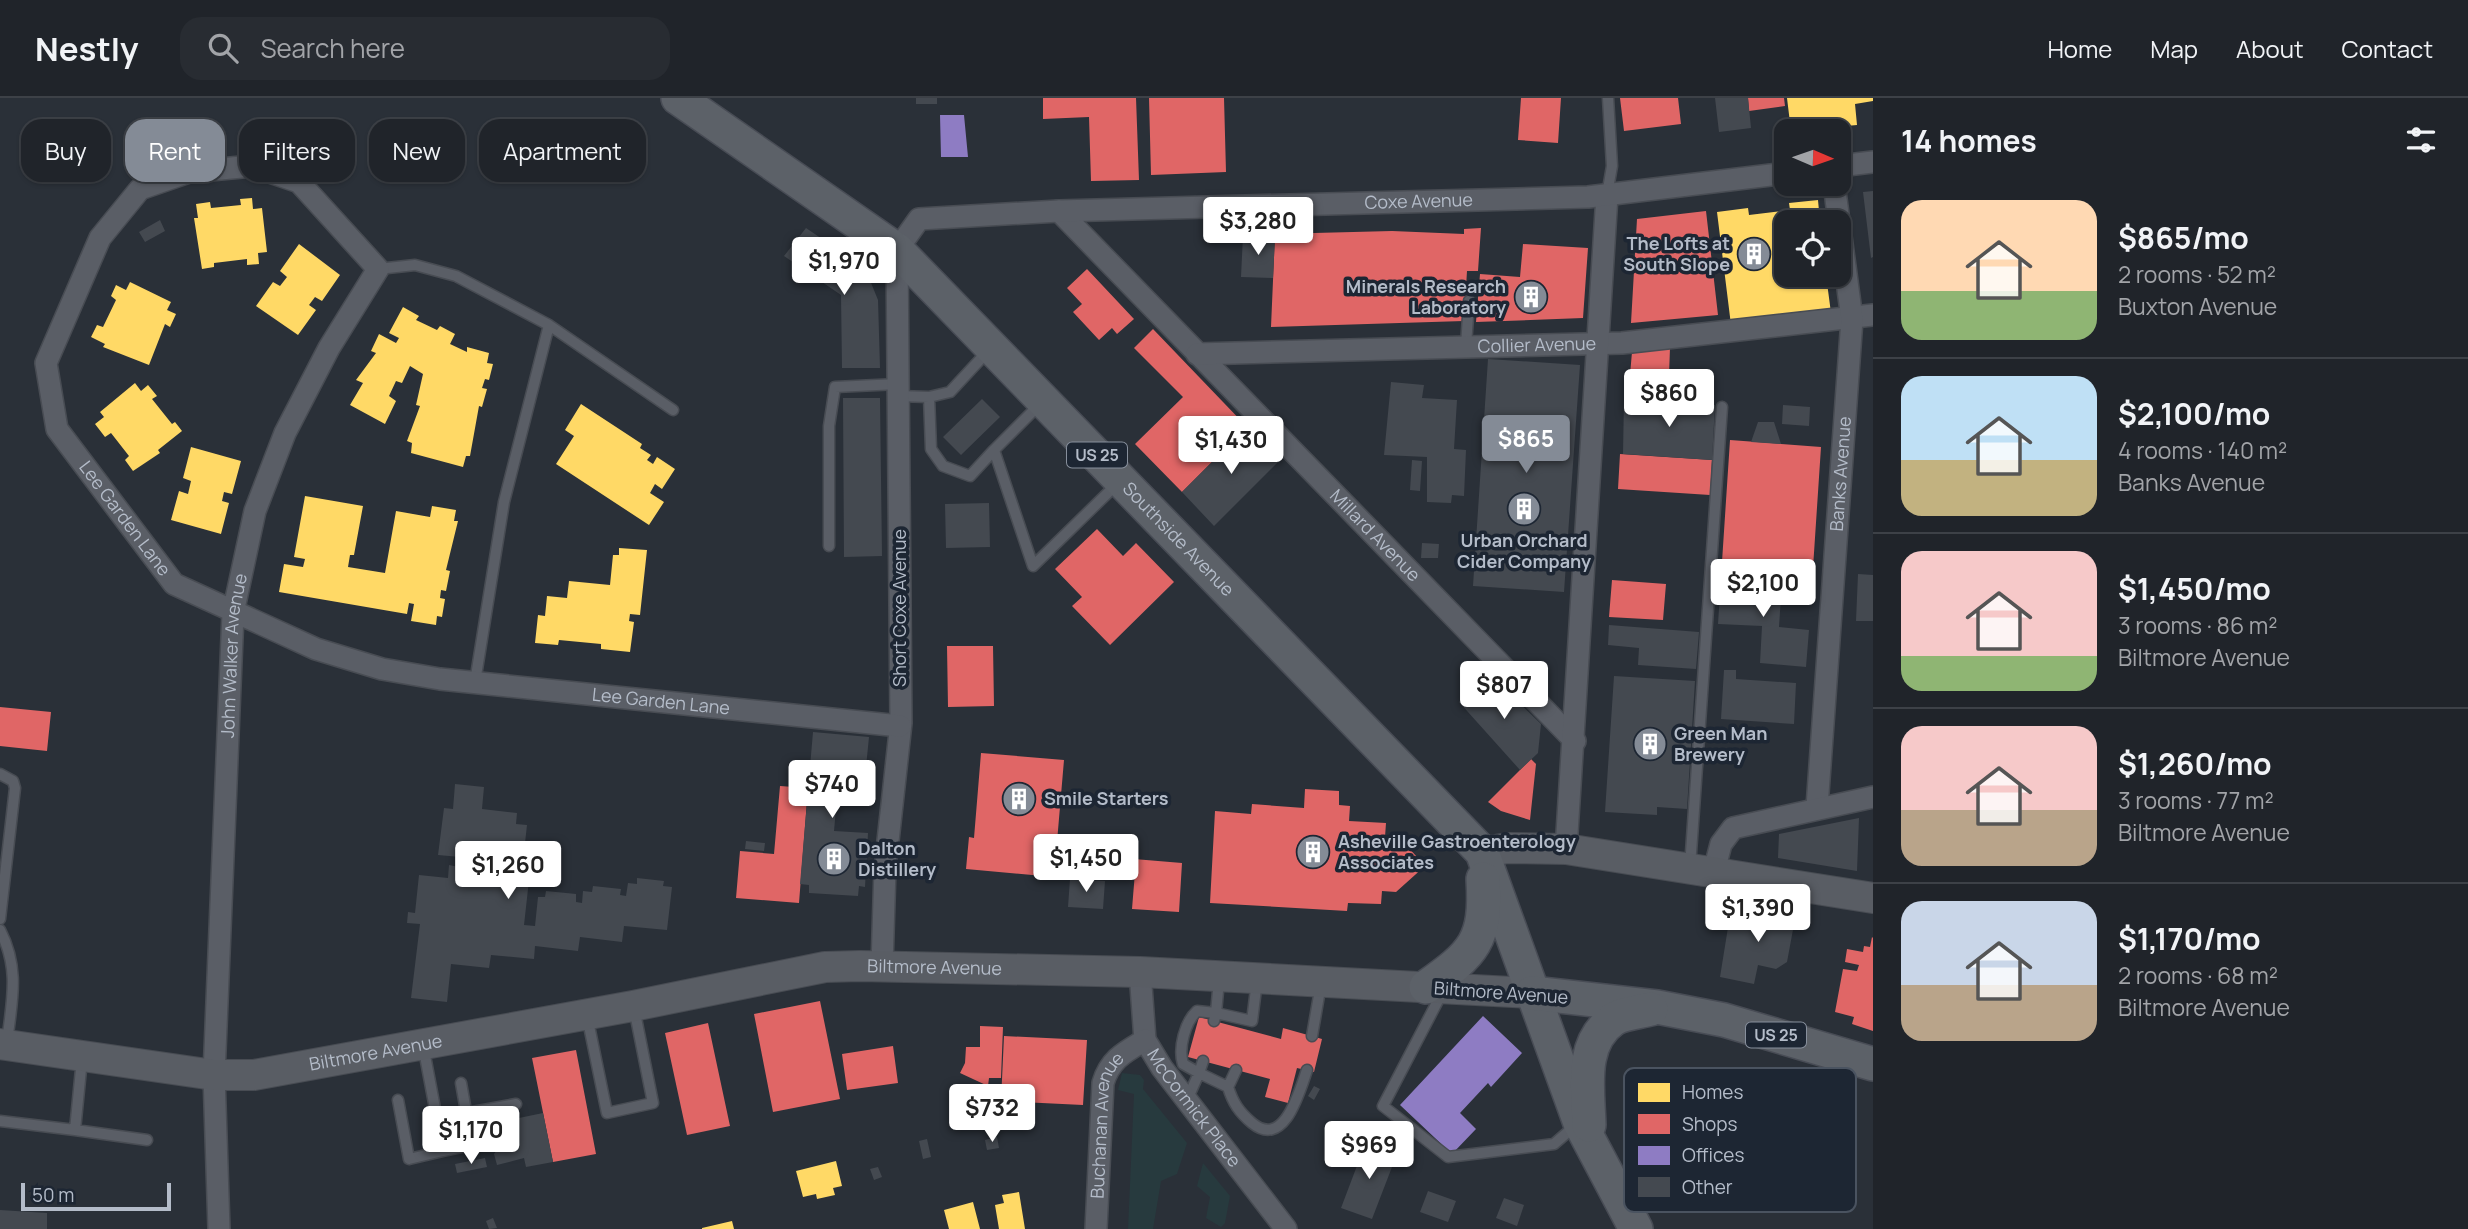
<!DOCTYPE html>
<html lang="en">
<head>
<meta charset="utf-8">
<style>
	body { margin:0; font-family:Manrope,sans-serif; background:#282c32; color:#f1f3f6; height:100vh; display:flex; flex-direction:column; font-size:26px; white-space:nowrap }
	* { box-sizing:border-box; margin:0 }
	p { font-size:23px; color:#a2a4a8 }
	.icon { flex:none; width:38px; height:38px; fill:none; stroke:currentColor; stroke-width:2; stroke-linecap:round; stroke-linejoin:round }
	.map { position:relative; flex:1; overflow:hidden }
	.panel { display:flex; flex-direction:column; background:#20242a; width:595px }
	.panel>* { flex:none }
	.hud { position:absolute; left:21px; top:21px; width:665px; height:63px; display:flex; gap:14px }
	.needle { width:46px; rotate:92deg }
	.fabs { position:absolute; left:1774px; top:21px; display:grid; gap:14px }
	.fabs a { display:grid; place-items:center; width:77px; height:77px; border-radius:14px; background:#20242a; box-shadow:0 2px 5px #0004,0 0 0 2px #3d4147; font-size:35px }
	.scale { position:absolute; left:21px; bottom:18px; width:150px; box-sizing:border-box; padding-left:7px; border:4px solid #b4bcc9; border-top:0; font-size:19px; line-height:24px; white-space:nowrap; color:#b4bcc9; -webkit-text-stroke:5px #1d2633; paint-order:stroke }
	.price { position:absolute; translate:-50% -60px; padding:0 16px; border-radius:7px; background:#fff; color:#222; font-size:23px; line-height:46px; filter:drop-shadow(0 2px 4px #0008) }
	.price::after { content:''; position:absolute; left:50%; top:42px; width:21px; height:16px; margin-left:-10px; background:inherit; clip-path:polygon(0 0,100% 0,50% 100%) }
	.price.on { background:#848b96; color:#fff }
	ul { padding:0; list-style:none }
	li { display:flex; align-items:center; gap:21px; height:175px; padding:0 28px }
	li+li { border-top:2px solid #3d4147 }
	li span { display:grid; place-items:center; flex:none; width:196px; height:140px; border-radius:21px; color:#555 }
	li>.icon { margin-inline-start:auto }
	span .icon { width:84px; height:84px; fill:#fffc; stroke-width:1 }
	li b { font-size:30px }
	h2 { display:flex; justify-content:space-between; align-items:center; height:84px; padding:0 28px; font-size:30px }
	.tag { padding:0 24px; border-radius:21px; background:#20242a; box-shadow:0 2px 5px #0004,0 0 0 2px #3d4147; font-size:24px; line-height:63px }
	.tag.on { background:#848b96; color:#fff }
	header { display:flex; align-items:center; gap:42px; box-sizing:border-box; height:98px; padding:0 35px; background:#20242a; border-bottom:2px solid #3d4147 }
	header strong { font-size:33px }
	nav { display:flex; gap:38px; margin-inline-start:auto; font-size:24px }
	.search { width:490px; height:63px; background:#282c32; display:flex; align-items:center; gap:18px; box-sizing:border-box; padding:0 24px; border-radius:21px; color:#a2a4a8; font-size:26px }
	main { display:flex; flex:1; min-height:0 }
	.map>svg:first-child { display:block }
	.green { fill:#273a3e }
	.homes { fill:#ffd966 }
	.shops { fill:#e06666 }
	.offices { fill:#8e7cc3 }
	.building { fill:#444950 }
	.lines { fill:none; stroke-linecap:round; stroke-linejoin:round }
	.lane-casing { stroke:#484c53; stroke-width:13 }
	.street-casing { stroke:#484c53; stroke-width:24 }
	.secondary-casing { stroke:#484c53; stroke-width:32 }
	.primary-casing { stroke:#484c55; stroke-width:36 }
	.lane { stroke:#5a5e66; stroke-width:10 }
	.street { stroke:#5a5e66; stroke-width:21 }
	.secondary { stroke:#595d64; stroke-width:30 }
	.primary { stroke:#5c6168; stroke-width:33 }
	.labels { text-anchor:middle; stroke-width:7; stroke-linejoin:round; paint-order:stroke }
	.shield { fill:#1d2633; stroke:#878f9c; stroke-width:2 }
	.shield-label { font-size:16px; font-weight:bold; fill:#b4bcc9 }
	.street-label { font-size:18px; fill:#b4bcc9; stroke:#1d2633 }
	.poi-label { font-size:18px; font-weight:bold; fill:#b4bcc9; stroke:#1d2633; text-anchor:start }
	.key { fill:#1d2633; stroke:#4a5360; stroke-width:2 }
	.key-label { font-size:19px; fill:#b4bcc9 }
</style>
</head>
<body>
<header>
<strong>Nestly</strong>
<div class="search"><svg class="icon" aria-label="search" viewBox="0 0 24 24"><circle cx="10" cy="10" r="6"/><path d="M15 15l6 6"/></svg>Search here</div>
<nav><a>Home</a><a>Map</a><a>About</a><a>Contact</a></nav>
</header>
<main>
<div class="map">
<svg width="1873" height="1131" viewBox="0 0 1873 1131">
	<rect width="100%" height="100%" fill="#2a3038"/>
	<path class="green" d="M1122 975 1140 977 1144 982 1143 991 1187 1045 1177 1076 1161 1083 1153 1131H1128L1134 996 1118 992Z
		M1203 1065 1230 1098 1225 1125 1221 1129 1206 1120 1210 1099 1197 1088Z"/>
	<path class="homes" d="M1787 0H1873V3L1855 6 1857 27 1791 33Z
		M252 100 253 111 262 110 267 154 258 155 259 166 247 167V161L214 165V169L202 171 194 120H198L196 106 210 104 211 110 241 107 240 101Z
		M1818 102 1820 124H1787V177H1826L1831 215 1731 227 1717 114 1748 110 1749 117 1790 112 1789 105Z
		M299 146 340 177 322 203 315 199 309 207 316 212 298 237 256 208 273 184 280 188 287 179 280 173Z
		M130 184 171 204 167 212 176 216 170 229 165 226 149 267 103 249 105 246 91 239 97 227 103 229 116 202 111 198 116 187 126 192Z
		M403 209 419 218 416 222 437 232 440 228 455 236 450 246 467 254V249L489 255 487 265 493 266 489 282 485 281 482 290 487 291 482 309 479 308 470 358H466L463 369 411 355 412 345 407 343 420 308 416 307 423 276 410 268 402 285 396 283 389 298 396 303 385 326 350 307 363 285 356 282 376 255 371 253 379 236 396 245 399 240 389 235Z
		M135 285 141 293 148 287 157 298 152 301 172 326 175 324 182 333 158 352 160 355 133 373 125 362 129 358 111 335 105 339 95 326 104 319 100 314Z
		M581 306 642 346 640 350 651 357 647 362 653 366 657 359 675 371 662 391 655 386 650 395 664 404 649 427 556 366 574 338 565 332Z
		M191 349 241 363 232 396 224 394 222 403 229 405 221 436 171 422 179 393 188 396 191 383 183 380Z
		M305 398 363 408 354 457H350L348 469 385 475 396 413 430 419 432 408 456 412 454 423H458L446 472 450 473 446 493 441 492 440 500 445 501 442 519 437 518 436 527 411 523 414 506 409 505 407 516 279 494 284 466 303 469 305 461 294 459Z
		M619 450 647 452 640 517 630 516 629 523 634 524 630 554 601 551V546L559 542 558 547 535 545 538 517 545 518 547 498 567 500 569 483 610 487 613 457H619Z
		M836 1063 842 1088 833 1090 835 1097 817 1101 816 1096 803 1099 796 1073Z
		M1019 1094 1025 1131H999L995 1107 1004 1105 1002 1097Z
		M973 1104 980 1131H949L944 1112Z
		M732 1123 734 1131H702V1130Z"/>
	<path class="shops" d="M1043 0H1136L1139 82 1091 83 1089 19 1043 21Z
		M1149 0H1224L1226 74 1151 77Z
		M1521 0H1561L1558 45 1518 42Z
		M1620 0H1678L1681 26 1624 33Z
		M1748 0H1784L1785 8 1749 13Z
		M1706 113 1718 217 1631 225 1637 121Z
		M1481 130 1478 173H1467L1464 223 1271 229 1275 136 1392 133 1464 136V131Z
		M1523 146 1588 150 1583 220 1476 224 1480 176 1520 179Z
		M1087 171 1134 221 1117 236 1112 230 1099 242 1073 214 1082 206 1067 190Z
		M1153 231 1247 329 1182 394 1135 346 1183 299 1134 250Z
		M1670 250 1669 277H1630L1632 254Z
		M1730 342 1821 349 1812 485 1721 479Z
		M1620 356 1712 362 1710 397 1618 391Z
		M1097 431 1123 458 1136 445 1174 484 1110 547 1072 508 1082 499 1055 471Z
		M1612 482 1666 486 1663 522 1609 519Z
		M947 548H993L994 608 948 609Z
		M0 609 51 614 47 653 0 648Z
		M981 655 1064 662 1054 779 966 771 969 739 974 740Z
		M1531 661 1536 666 1530 722 1501 713 1488 704Z
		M780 688 808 690 799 805 736 800 740 753 774 756Z
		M1305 691 1339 693V707L1350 708 1349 723 1386 725 1385 739H1399L1425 768 1396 794 1382 793 1381 806 1348 805 1347 813 1210 805 1215 713 1251 716 1252 706 1304 710Z
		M1122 760 1182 765 1179 814 1132 811 1135 774 1121 773Z
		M1872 839 1873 840V933L1852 926 1854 919 1835 914 1843 871 1857 873 1859 867 1845 864 1847 851 1863 854 1864 848 1870 849Z
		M820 903 840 1001 773 1014 754 916Z
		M1199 919 1281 941 1283 930 1322 941 1314 974 1297 970 1288 1005 1265 999 1270 981 1188 959Z
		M708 925 730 1028 687 1037 665 935Z
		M980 928 1003 929 1001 980H989L988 988 960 975 965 965 966 949H980Z
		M1004 938 1087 942 1083 1007 1001 1003Z
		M893 948 898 985 847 992 842 956Z
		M576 952 596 1056 553 1064 532 960Z"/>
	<path class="offices" d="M940 17H964L968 59H941Z
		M1483 918 1522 955 1491 989 1488 985 1460 1015 1476 1031 1452 1056 1400 1007Z"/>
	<path class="building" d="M916 0H937V6H916Z
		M1715 0H1748L1751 30 1719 34Z
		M1873 93V159L1871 160 1863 94Z
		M160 122 165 133 145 144 139 134Z
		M806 130 865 170 878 202 880 270H842L841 197 784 158Z
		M1243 137 1275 139 1273 180 1241 179Z
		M1488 261 1580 267 1564 494 1473 488Z
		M1391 284 1424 287 1422 300 1457 302 1454 351 1466 352 1464 398 1452 397 1451 405 1427 404V359L1384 357Z
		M843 300H880L882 458 844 459Z
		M982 301 1000 319 961 357 943 339Z
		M1624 301 1715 307 1712 362 1623 356Z
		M1783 307 1810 309 1809 328 1782 326Z
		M1758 324H1774L1781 346 1751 344Z
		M1247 329 1279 363 1214 428 1182 394Z
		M1412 362 1422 363 1420 393 1410 392Z
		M989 405 990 449 946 450 945 406Z
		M1422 445 1439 446 1438 460H1421Z
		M1858 476 1873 477V523H1856Z
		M1721 479 1782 483 1779 529 1809 532 1806 569 1760 565 1762 528 1718 526Z
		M1609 527 1699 534 1696 571 1638 567 1639 550 1608 547Z
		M1724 572H1736V581L1796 585 1794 626 1721 621Z
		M1486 577 1503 593 1505 591 1541 626 1538 655 1520 672 1459 604Z
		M1614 578 1695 583 1687 711 1657 709V717L1605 714Z
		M813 634 869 639 866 669 840 667 834 733 868 735 865 789 859 788 858 798 809 795V787L800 786Z
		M852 684 870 687 869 695 851 693Z
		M455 686 484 689 482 711 517 715 516 726 527 727 524 754 532 755 524 827 535 828 538 799H545L546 793 576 796V804L582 805 583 793 592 794 593 788 621 791 620 797 626 798 628 785 637 786V780L664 783 663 788 672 789 667 832 624 828 622 844 580 839 578 853 535 848 534 861 491 857 489 870 451 866 447 904 411 900 420 826 407 825 408 814 415 815 419 777 448 780 449 767 459 769 460 759 438 757 444 710 453 711Z
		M1859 720 1857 773 1778 760 1779 736Z
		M746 743 765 745 764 753 745 751Z
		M1070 781 1105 783 1103 811 1068 809Z
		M1771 805 1797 810 1787 864 1776 871 1758 867 1754 886 1720 879 1730 817 1767 823Z
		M1314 988 1320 991 1314 1002 1308 998Z
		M543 1015 553 1064 526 1069 524 1060 497 1067 494 1056 519 1020Z
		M997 1039 999 1050 987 1052 985 1042Z
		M927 1041 931 1059 923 1061 919 1043Z
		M1366 1044 1397 1056 1372 1121 1341 1110Z
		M485 1060 487 1069 457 1075 455 1066Z
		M878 1069 882 1079 874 1082 870 1071Z
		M1428 1093 1456 1103 1448 1124 1420 1114Z
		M1504 1100 1524 1107 1517 1128 1496 1120Z
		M0 1112 47 1115V1131H0Z
		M493 1120 497 1130 489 1131 486 1123Z"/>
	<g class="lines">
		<defs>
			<path id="lane" d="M1607 97 1612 68 1608 0
				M378 171 415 167 456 178 549 227 673 312
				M1466 248 1469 203
				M898 298 929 299 931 351 943 368 970 378 994 352
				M929 299 950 294 988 253
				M1041 305 994 352 1033 468 1119 384
				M829 448V328L835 289 898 286
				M475 584 504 404 549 227
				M0 676 13 683 15 690 0 821
				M1690 769 1722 309
				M0 832C20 871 12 902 7 944
				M1219 882 1216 915 1252 923 1257 883
				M1443 893 1383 1008 1448 1059 1554 1046 1576 1027
				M587 918 607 1015 653 1005 634 910
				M1312 938 1321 886
				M423 947 443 1053 472 1047 461 985
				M1203 963 1199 975 1228 989 1236 972
				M1228 989C1233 1005 1239 1014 1252 1025 1284 1051 1299 995 1307 972
				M398 1002 409 1061 443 1053
				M1187 1002 1199 975 1183 966C1178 950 1185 924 1197 913L1216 915 1214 923
				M467 1015 516 1006
				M0 1023 75 1032 82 961
				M75 1032 147 1042"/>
			<g id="street">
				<path d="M1839 68 1873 64"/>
				<path id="s1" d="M1059 113 1575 643"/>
				<path id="s2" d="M1197 256 1622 245 1873 217"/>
				<path id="s3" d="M1817 709 1852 221 1834 86"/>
				<path d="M1566 751 1607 97"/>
				<path d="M1714 773 1721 746 1733 730 1873 699"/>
				<path id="s4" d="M882 868 885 770 901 625 897 152 919 121 1059 113 1588 99 1787 75"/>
				<path id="s5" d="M1140 874 1145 942 1162 970 1286 1131"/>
				<path id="s6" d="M219 1131 214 977 233 515 255 413 285 335 329 250 378 171 299 84 252 68 189 74 140 91 100 140 46 265 57 331 174 486 316 551 382 571 440 581 900 628"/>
				<path id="s7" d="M1096 1131 1103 985C1110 961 1125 954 1145 942"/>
			</g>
			<g id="secondary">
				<path d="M1482 754 1508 750 1566 751 1873 800"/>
				<path id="s8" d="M0 946 214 977H254L633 908 825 869 860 868 1140 874 1532 895"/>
			</g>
			<g id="primary">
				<path id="s9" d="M678 0 897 152 1482 754 1580 1025 1636 1131"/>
				<path d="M1426 889C1474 855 1487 843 1483 781"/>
				<path d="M1532 895 1657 909 1724 922 1873 966"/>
				<path d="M1589 1027C1588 991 1579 945 1614 921 1624 915 1640 914 1651 911"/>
			</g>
		</defs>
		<use href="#lane" class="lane-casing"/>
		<use href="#street" class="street-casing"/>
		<use href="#secondary" class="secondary-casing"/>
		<use href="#primary" class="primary-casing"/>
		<use href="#lane" class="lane"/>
		<use href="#street" class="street"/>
		<use href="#secondary" class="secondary"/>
		<use href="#primary" class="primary"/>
	</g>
	<defs>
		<symbol id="building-disc" viewBox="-11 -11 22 22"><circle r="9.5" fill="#848b96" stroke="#1d2633"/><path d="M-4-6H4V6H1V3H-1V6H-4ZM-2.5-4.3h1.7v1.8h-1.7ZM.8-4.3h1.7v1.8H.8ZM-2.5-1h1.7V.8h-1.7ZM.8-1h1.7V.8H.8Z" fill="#fff"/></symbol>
	</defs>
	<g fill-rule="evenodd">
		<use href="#building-disc" x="1735" y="137" width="38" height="38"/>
		<use href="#building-disc" x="1512" y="180" width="38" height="38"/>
		<use href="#building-disc" x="1505" y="392" width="38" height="38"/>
		<use href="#building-disc" x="1631" y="627" width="38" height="38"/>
		<use href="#building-disc" x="1000" y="682" width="38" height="38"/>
		<use href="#building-disc" x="1294" y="735" width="38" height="38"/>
		<use href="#building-disc" x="815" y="742" width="38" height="38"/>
	</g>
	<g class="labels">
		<g class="shield">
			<rect x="1067" y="344.5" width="60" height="25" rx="5"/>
			<rect x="1746" y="924.5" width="60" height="25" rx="5"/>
		</g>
		<g class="shield-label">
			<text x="1097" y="363">US 25</text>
			<text x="1776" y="943">US 25</text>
		</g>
		<g class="street-label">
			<text dy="6" stroke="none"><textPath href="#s4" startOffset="1255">Coxe Avenue</textPath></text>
			<text dy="6" stroke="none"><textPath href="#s2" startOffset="340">Collier Avenue</textPath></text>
			<text dy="6" stroke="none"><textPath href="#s3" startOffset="334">Banks Avenue</textPath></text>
			<text dy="6" stroke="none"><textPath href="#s6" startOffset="1654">Lee Garden Lane</textPath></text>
			<text dy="6" stroke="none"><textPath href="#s1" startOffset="453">Millard Avenue</textPath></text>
			<text dy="6" stroke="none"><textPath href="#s9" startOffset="670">Southside Avenue</textPath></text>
			<text transform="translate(900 510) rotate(-90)" y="6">Short Coxe Avenue</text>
			<text dy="6" stroke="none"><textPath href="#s6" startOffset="574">John Walker Avenue</textPath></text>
			<text dy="6" stroke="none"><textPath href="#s6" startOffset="2242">Lee Garden Lane</textPath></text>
			<text dy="6" stroke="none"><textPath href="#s8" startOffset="947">Biltmore Avenue</textPath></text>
			<text transform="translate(1501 895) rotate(4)" y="6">Biltmore Avenue</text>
			<text dy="6" stroke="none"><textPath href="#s8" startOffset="380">Biltmore Avenue</textPath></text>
			<text dy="6" stroke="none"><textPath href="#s5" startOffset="152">McCormick Place</textPath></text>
			<text dy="6" stroke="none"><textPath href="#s7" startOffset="105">Buchanan Avenue</textPath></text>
		</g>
		<g class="poi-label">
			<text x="1730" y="152" text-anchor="end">The Lofts at<tspan x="1730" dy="21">South Slope</tspan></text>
			<text x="1506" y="195" text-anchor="end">Minerals Research<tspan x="1506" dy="21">Laboratory</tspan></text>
			<text x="1524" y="449" text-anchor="middle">Urban Orchard<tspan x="1524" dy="21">Cider Company</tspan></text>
			<text x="1674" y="642">Green Man<tspan x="1674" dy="21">Brewery</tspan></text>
			<text x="1044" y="707">Smile Starters</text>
			<text x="1338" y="750">Asheville Gastroenterology<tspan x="1338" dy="21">Associates</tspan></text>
			<text x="858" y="757">Dalton<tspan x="858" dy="21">Distillery</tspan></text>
		</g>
	</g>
	<rect x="1624" y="970" width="232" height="144" rx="10" class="key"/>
	<rect x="1638" y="985" width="32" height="19" fill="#ffd966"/>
	<rect x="1638" y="1016" width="32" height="20" fill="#e06666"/>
	<rect x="1638" y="1048" width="32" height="19" fill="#8e7cc3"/>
	<rect x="1638" y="1079" width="32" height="20" fill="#444950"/>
	<g class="key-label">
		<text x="1682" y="1001">Homes</text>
		<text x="1682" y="1033">Shops</text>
		<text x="1682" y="1064">Offices</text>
		<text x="1682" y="1096">Other</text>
	</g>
</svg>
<div class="fabs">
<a><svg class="needle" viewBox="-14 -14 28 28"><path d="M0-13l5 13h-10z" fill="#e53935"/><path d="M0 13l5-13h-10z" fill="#a2a4a8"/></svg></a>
<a><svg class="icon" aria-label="locate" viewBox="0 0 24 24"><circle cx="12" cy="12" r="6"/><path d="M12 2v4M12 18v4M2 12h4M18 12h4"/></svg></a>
</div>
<div class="scale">50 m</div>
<b class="price" style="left:1258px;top:159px">$3,280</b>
<b class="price" style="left:844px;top:199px">$1,970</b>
<b class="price" style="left:1669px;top:331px">$860</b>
<b class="price on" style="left:1526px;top:377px">$865</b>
<b class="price" style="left:1231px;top:378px">$1,430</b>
<b class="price" style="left:1763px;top:521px">$2,100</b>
<b class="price" style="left:1504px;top:623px">$807</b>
<b class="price" style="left:832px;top:722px">$740</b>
<b class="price" style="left:1086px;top:796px">$1,450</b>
<b class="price" style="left:508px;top:803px">$1,260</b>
<b class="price" style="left:1758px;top:846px">$1,390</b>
<b class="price" style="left:992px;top:1046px">$732</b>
<b class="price" style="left:471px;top:1068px">$1,170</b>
<b class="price" style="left:1369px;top:1083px">$969</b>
<div class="hud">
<a class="tag">Buy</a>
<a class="tag on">Rent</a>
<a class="tag">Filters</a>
<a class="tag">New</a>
<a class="tag">Apartment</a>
</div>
</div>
<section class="panel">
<h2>14 homes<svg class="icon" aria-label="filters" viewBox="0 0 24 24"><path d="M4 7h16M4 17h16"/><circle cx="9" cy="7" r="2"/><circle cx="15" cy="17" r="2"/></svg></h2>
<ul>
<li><span style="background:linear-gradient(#ffd9b3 65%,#8fb573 0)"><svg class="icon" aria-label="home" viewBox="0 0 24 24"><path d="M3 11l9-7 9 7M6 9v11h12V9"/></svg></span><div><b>$865/mo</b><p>2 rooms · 52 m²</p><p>Buxton Avenue</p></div></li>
<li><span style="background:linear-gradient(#bfe0f5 60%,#c2b280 0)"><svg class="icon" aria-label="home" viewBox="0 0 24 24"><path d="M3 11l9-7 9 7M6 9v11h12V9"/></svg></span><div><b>$2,100/mo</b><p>4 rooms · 140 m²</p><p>Banks Avenue</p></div></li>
<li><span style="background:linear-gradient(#f6c9c9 75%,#8fb573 0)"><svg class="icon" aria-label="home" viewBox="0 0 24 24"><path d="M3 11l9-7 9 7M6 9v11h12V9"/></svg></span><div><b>$1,450/mo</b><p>3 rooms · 86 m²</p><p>Biltmore Avenue</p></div></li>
<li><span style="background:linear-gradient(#f6c9c9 60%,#b9a48a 0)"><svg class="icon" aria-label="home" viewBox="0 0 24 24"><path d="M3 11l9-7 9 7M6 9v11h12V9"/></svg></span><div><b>$1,260/mo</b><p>3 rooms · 77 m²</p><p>Biltmore Avenue</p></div></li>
<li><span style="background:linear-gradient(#c9d6e8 60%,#b9a48a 0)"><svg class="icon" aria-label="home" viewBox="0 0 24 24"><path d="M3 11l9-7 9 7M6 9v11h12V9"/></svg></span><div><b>$1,170/mo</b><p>2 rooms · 68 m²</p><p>Biltmore Avenue</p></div></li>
</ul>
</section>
</main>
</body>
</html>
